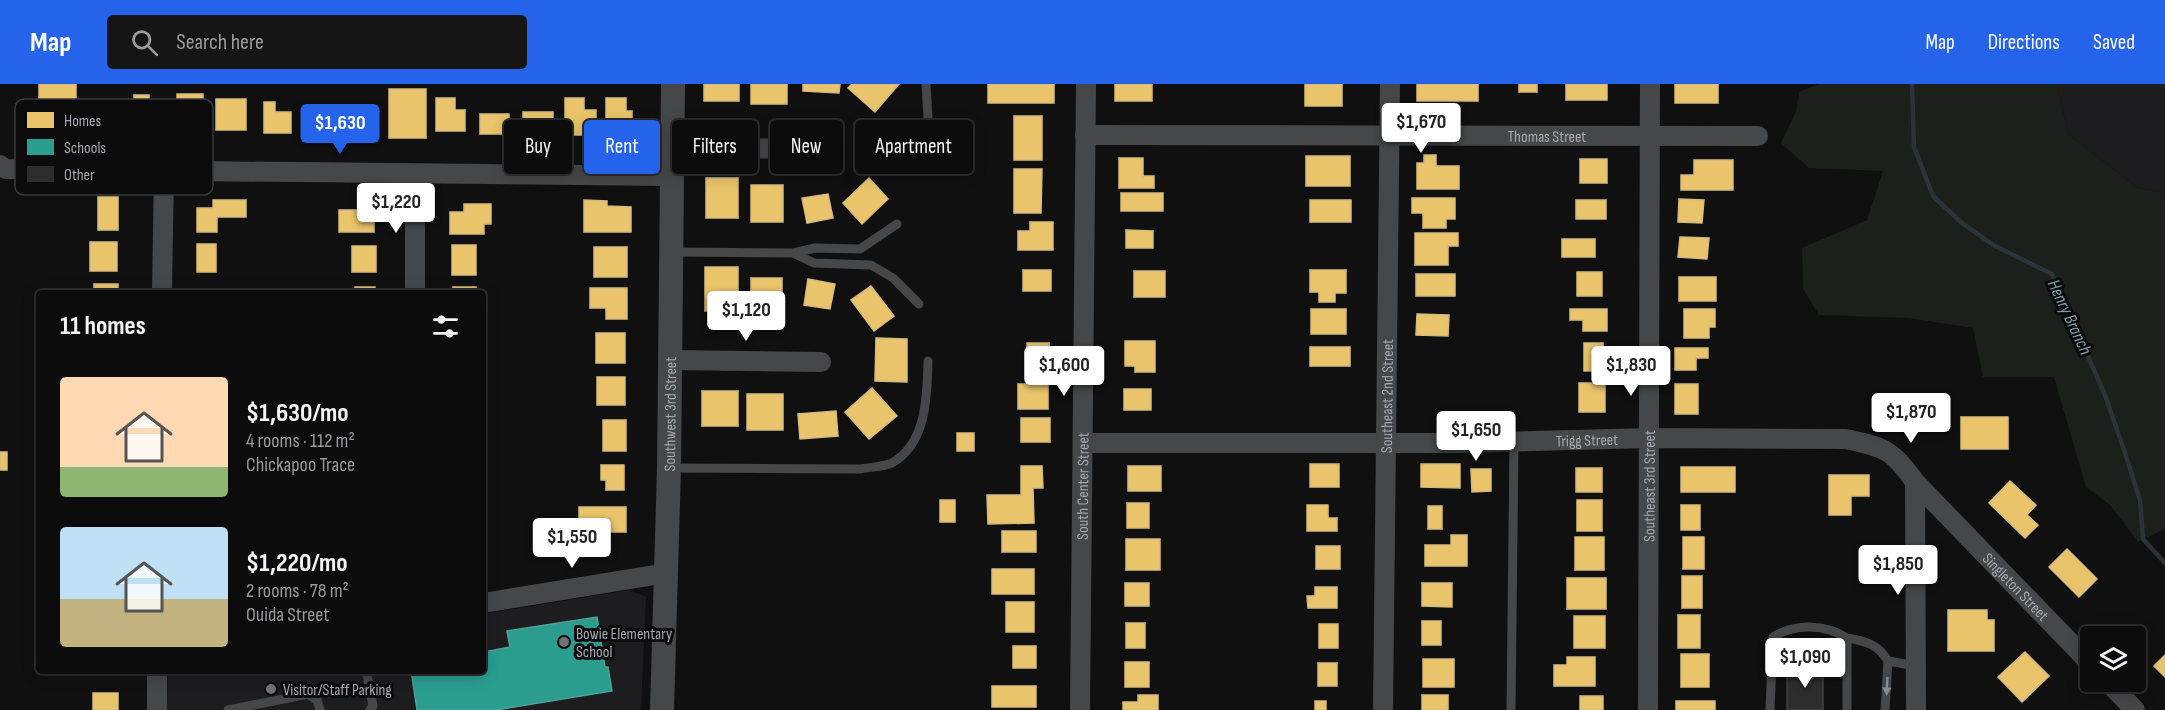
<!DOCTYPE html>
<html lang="en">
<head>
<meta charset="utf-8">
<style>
	body { margin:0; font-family:"Sofia Sans Condensed",sans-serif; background:#151516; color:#f1f3f6; height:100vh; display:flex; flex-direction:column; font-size:22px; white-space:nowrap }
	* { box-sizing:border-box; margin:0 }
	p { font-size:20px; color:#9a9b9d }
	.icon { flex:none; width:33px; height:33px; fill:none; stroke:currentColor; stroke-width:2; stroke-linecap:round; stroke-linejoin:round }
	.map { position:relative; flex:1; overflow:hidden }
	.side { position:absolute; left:36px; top:206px; width:450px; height:384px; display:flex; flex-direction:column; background:#0c0c0d; border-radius:6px; box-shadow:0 3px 15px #0003,0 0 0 2px #2c2c2e }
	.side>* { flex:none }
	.top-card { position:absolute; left:504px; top:36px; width:570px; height:54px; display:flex; gap:12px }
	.controls { position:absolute; left:2080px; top:542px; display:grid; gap:12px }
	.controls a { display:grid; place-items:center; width:66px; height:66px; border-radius:6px; background:#0c0c0d; box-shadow:0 3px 15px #0003,0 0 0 2px #2c2c2e; font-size:30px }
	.price { position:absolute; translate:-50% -51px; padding:0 14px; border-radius:6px; background:#fff; color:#222; font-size:20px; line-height:39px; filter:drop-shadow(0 2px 3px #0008) }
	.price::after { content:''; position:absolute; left:50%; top:36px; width:18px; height:14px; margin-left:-9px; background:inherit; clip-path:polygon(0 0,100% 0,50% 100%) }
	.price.active { background:#2563eb; color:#fff }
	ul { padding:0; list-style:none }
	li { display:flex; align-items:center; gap:18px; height:150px; padding:0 24px }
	li span { display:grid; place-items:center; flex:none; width:168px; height:120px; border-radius:6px; color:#555 }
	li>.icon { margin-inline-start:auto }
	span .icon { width:72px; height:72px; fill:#fffc; stroke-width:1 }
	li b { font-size:26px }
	h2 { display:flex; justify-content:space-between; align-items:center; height:72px; padding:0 24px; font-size:26px }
	.pill { padding:0 21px; border-radius:6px; background:#0c0c0d; box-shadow:0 3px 15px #0003,0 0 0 2px #2c2c2e; font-size:21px; line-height:54px }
	.pill.active { background:#2563eb; color:#fff }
	header { display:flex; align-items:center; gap:36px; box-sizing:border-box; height:84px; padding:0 30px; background:#2563eb; color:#fff }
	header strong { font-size:28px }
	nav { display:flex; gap:33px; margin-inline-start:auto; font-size:21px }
	.search { width:420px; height:54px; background:#151516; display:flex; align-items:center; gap:15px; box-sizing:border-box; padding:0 21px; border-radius:6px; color:#9a9b9d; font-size:22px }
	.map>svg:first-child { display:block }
	.built { fill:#1d1d1f }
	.green { fill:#1b201b }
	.homes { fill:#e9c46a; stroke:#d4bc7f; stroke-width:1.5 }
	.schools { fill:#2a9d8f; stroke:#4ea199; stroke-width:1.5 }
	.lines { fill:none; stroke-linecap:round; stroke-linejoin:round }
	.stream { stroke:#2a3336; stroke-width:4.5 }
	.building { fill:#2d2d2e; stroke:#404244; stroke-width:1.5 }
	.service { stroke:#454749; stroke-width:9 }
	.minor { stroke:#454749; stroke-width:20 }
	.tertiary { stroke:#454749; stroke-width:24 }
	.oneway { fill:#878c92 }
	.poi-dot { fill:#707379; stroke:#0b0b0c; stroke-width:2 }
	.labels { text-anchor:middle; stroke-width:6; stroke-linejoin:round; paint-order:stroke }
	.street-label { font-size:16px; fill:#a3a9b1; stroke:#0b0b0c }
	.poi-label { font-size:16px; fill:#a3a9b1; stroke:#0b0b0c; text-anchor:start }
	.water-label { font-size:18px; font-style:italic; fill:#7c9ba9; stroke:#0b0b0c }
	.key { fill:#0b0b0c; stroke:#393a3e; stroke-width:1.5 }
	.key-label { font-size:16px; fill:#a3a9b1 }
</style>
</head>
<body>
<header>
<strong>Map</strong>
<div class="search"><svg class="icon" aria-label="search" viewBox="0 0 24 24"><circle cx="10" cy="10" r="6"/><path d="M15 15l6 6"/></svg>Search here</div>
<nav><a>Map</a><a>Directions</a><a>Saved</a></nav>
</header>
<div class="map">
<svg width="2165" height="626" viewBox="0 0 2165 626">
	<rect width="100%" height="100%" fill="#101011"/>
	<path class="built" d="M2057 0H2165V109L2138 104 2068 50Z
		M629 506 646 513 641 626H167L168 587 483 586V530Z"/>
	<path class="green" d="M1819 0H2057L2068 50 2138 104 2165 109V445L2138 458 2110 421 2086 403 2054 293H1983L1973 244 1909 234 1819 231 1803 205 1802 164 1867 136 1883 87 1809 84 1781 59 1796 28 1799 8Z"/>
	<path class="homes" d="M39 0H76V46H39Z
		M704 0H739V17H704Z
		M751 0H787V20H751Z
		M803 0H840L839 9 803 7Z
		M852 0H899L875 28 848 4Z
		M988 0H1054V19H988Z
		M1115 0H1152V17H1115Z
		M1305 0H1342V22H1305Z
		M1417 0H1478V17H1417Z
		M1519 0H1537V8H1519Z
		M1566 0H1607V16H1566Z
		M1675 0H1718V19H1675Z
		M389 5H426V54H389Z
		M177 10H203V45H177Z
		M134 11H149V21H158V45H134Z
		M436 14H455V26H465V47H436Z
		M565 14H584V26H596V51H565Z
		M606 14H626V27H632V51H606Z
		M216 15H246V46H216Z
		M264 18H275V28H291V49H264Z
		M350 28H378V49H350Z
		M523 28H553V50H523Z
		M306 30H335V49H306Z
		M480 30H509V50H480Z
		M1014 32H1042V76H1014Z
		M878 42H908V86H878Z
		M1424 71H1436V82H1459V105H1417V79H1424Z
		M1306 72H1350V102H1306Z
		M1119 74H1143V92H1154V104H1119Z
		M1580 75H1607V99H1580Z
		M1694 76H1733V106H1681V91H1694Z
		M1014 85H1042L1041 129H1014Z
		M706 94H738V134H706Z
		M869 94 888 115 862 140 843 119Z
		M751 101H783V138H751Z
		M1121 109H1163V127H1121Z
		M828 110 833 134 807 139 802 114Z
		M98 113H118V146H98Z
		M1412 114H1455V135H1446V144H1423V129H1412Z
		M1679 115 1704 116 1702 139 1678 138Z
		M213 116H246V133H217V148H197V124H213Z
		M584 116 607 117V122L631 123V148H584Z
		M1310 116H1351V138H1310Z
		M1576 116H1606V135H1576Z
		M464 120H491V140H484V150H450V128H464Z
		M339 126H374V148H339Z
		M1030 138H1053V166H1018V147H1030Z
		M1126 146 1153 147V164H1126Z
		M1415 149H1458V162H1448V181H1415Z
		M1680 153 1709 154 1707 175 1678 173Z
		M1562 155H1595V173H1562Z
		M90 158H117V187H90Z
		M197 160H216V188H197Z
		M452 161H476V191H452Z
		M352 162H376V188H352Z
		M594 163H627V193H594Z
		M705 183H738V227H705Z
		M1023 186H1051V207H1023Z
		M1310 186H1346V209H1335V218H1319V208H1310Z
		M1134 187H1165V213H1134Z
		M1577 188H1602V212H1577Z
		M1416 190H1455V212H1416Z
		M1679 193H1716V217H1679Z
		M751 194H782V234H751Z
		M808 195 835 200 830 225 804 221Z
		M94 200H118V208H94Z
		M871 202 894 232 874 247 851 216Z
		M355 203H375V208H355Z
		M453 203H476V208H453Z
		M590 204H627V235H606V224H590Z
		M202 205H222V208H202Z
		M1311 225H1346V250H1311Z
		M1570 225H1607V247H1583V236H1570Z
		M1684 225H1715V243H1709V254H1684Z
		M1417 230 1449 231 1448 252 1416 251Z
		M596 249H625V279H596Z
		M876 254 907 255V298L875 297Z
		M1125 257H1155V288H1135V282H1125Z
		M1027 259H1049V290H1027Z
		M1584 259H1603V287H1584Z
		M1310 263H1350V282H1310Z
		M1675 264H1708V274H1696V286H1675Z
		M597 293H625V321H597Z
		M1579 299H1605V328H1579Z
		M1018 300H1048V325H1018Z
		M1675 300H1698V330H1675Z
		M872 304 897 332 869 355 845 328Z
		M1124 305H1151V326H1124Z
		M702 307H738V342H702Z
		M747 310H783V346H747Z
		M836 327 838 352 800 355 798 330Z
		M1961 333H2008V365H1961Z
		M1021 334H1050V358H1021Z
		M603 336H626V367H603Z
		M957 349H974V367H957Z
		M0 368H7V386H0Z
		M1310 380H1339V403H1310Z
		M1421 380H1460V404L1421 403Z
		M601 381H624V406H606V396H601Z
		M1021 382H1042L1043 404H1033L1034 439 988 440 987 411H1021Z
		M1128 382H1161V407H1128Z
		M1681 383H1735V408H1681Z
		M1576 384H1602V408H1576Z
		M1471 385H1491V407L1472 408Z
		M1829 391H1869V412H1851V431H1829Z
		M2010 397 2036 421 2027 431 2038 441 2025 454 1989 419Z
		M940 416H955V438H940Z
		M1577 416H1602V447H1577Z
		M1127 419H1149V444H1127Z
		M1307 421H1328V434H1337V447H1307Z
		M1681 421H1700V446H1681Z
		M1428 422H1442V445H1428Z
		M579 423H626V448H591V456H579Z
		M1002 447H1036V468H1002Z
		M1451 451H1467V482H1425V461H1451Z
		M1575 453H1604V486H1575Z
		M1683 453H1704V485H1683Z
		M1126 455H1160V486H1126Z
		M1316 462H1340V485H1316Z
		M2067 465 2097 495 2079 513 2049 483Z
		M992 485H1034V510H992Z
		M1682 492H1702V524H1682Z
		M1567 494H1606V525H1567Z
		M1125 499H1149V522H1125Z
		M1422 499H1452V523L1422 522Z
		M1315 503H1337V524H1308L1307 512H1315Z
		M1006 518H1034V548H1006Z
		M1948 526H1987V536H1994V567H1948Z
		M1678 531H1700V564H1678Z
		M1574 532H1605V564H1574Z
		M1422 537H1441V561H1422Z
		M1126 539H1145V564H1126Z
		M1319 540H1338V564H1319Z
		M1013 562H1036V584H1013Z
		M2025 568 2049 592 2022 618 1998 593Z
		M1681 570H1709V603H1681Z
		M2165 571V593L2154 582Z
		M1567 573H1595V602H1554V581H1567Z
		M1423 575H1454V603H1423Z
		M1125 578H1149V603H1125Z
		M1318 579H1337V602H1318Z
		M992 602H1036V623H992Z
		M93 609H118V626H93Z
		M1138 611H1158V626H1123V618H1138Z
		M1422 611H1448V626H1422Z
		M1580 612H1603V626H1580Z
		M1315 617H1326V626H1315Z
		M1676 617H1715V626H1676Z"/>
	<path class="schools" d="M597 533 605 583H608L612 607 496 626H417L411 586H483V568L510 563 507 547Z"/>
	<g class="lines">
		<path class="stream" d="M1912 0 1914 63 1933 112 1963 140 1995 162 2052 190 2105 311 2124 366 2140 416 2143 455 2165 479"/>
	</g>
	<path class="building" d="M1787 585H1823V626H1787Z"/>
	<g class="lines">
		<path class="service" d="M926 0 930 68
			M673 168 793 169 815 164 860 165 897 140
			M793 169 814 179 871 181 893 194 919 220
			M669 384 860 385C870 383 884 383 892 379 927 359 927 312 928 277
			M1847 554C1865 557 1878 560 1888 577L1916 582
			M366 586 373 622 370 626
			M228 626 308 610 317 616 320 626
			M1511 626 1514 358
			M1770 626 1773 553C1795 539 1825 540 1847 554V626
			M1885 626 1888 577"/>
		<g class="minor">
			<path id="s1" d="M1085 51 1758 52"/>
			<path d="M672 64 824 65"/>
			<path d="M0 81 6 85 670 92"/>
			<path d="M415 90V208"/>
			<path d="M162 208 164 88"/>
			<path d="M671 276 821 278"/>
			<path id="s2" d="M1083 359H1460L1649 354 1846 355C1884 363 1893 366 1915 398L2091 580"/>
			<path d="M1915 398 1916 626"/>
			<path d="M483 519 667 489"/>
			<path d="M2107 597 2135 626"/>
			<path d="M157 626V586"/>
			<path id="s3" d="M1080 626 1086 0"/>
			<path id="s4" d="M1383 626 1390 0"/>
			<path id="s5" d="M1648 626 1650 0"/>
		</g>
		<path class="tertiary" id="s6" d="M662 626 669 384 673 0"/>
	</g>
	<defs><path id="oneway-solid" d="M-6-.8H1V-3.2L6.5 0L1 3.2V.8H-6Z" transform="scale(1.5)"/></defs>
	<use class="oneway" href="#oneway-solid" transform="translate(1887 602) rotate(93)"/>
	<g class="poi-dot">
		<circle cx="564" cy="558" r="6"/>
		<circle cx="271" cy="605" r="6"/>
	</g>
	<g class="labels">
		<g class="street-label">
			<text dy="6" stroke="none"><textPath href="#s1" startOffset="462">Thomas Street</textPath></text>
			<text dy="6" stroke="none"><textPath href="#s4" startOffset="314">Southeast 2nd Street</textPath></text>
			<text dy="6" stroke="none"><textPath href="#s6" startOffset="296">Southwest 3rd Street</textPath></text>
			<text dy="6" stroke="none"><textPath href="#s2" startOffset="504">Trigg Street</textPath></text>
			<text dy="6" stroke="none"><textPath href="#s3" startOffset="224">South Center Street</textPath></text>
			<text dy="6" stroke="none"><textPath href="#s5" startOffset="224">Southeast 3rd Street</textPath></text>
			<text dy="6" stroke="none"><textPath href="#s2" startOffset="993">Singleton Street</textPath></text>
		</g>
		<g class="poi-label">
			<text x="576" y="555">Bowie Elementary<tspan x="576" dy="18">School</tspan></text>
			<text x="283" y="611">Visitor/Staff Parking</text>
		</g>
		<g class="water-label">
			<text transform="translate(2070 233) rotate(65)" y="6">Henry Branch</text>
		</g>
	</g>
	<rect x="15" y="15" width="198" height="96" rx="9" class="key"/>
	<rect x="27" y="28" width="27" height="16" fill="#e9c46a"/>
	<rect x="27" y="55" width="27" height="16" fill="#2a9d8f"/>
	<rect x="27" y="82" width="27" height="16" fill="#2d2d2e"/>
	<g class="key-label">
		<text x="64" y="42">Homes</text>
		<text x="64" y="69">Schools</text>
		<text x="64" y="96">Other</text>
	</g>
</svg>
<div class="controls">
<a><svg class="icon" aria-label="layers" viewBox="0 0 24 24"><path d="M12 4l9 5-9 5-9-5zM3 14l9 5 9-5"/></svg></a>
</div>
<b class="price" style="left:1421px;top:70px">$1,670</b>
<b class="price active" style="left:340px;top:71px">$1,630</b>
<b class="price" style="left:396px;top:150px">$1,220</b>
<b class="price" style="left:746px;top:258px">$1,120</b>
<b class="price" style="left:1064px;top:313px">$1,600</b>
<b class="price" style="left:1631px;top:313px">$1,830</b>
<b class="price" style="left:1911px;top:360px">$1,870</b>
<b class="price" style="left:1476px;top:378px">$1,650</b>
<b class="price" style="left:572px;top:485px">$1,550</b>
<b class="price" style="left:1898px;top:512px">$1,850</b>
<b class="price" style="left:1805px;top:605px">$1,090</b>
<div class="top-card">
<a class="pill">Buy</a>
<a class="pill active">Rent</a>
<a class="pill">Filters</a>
<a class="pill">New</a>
<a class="pill">Apartment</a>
</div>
<section class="side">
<h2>11 homes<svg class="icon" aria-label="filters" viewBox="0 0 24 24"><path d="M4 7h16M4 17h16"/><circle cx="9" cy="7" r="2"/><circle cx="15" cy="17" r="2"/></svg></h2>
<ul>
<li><span style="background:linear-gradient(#ffd9b3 75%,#8fb573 0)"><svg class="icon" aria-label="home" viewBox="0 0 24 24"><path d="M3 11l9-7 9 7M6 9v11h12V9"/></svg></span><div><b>$1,630/mo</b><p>4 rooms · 112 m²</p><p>Chickapoo Trace</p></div></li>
<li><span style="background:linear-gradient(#bfe0f5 60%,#c2b280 0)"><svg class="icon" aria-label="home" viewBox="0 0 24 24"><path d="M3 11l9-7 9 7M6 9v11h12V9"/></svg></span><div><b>$1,220/mo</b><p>2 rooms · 78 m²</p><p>Ouida Street</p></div></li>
</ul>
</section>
</div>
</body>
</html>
